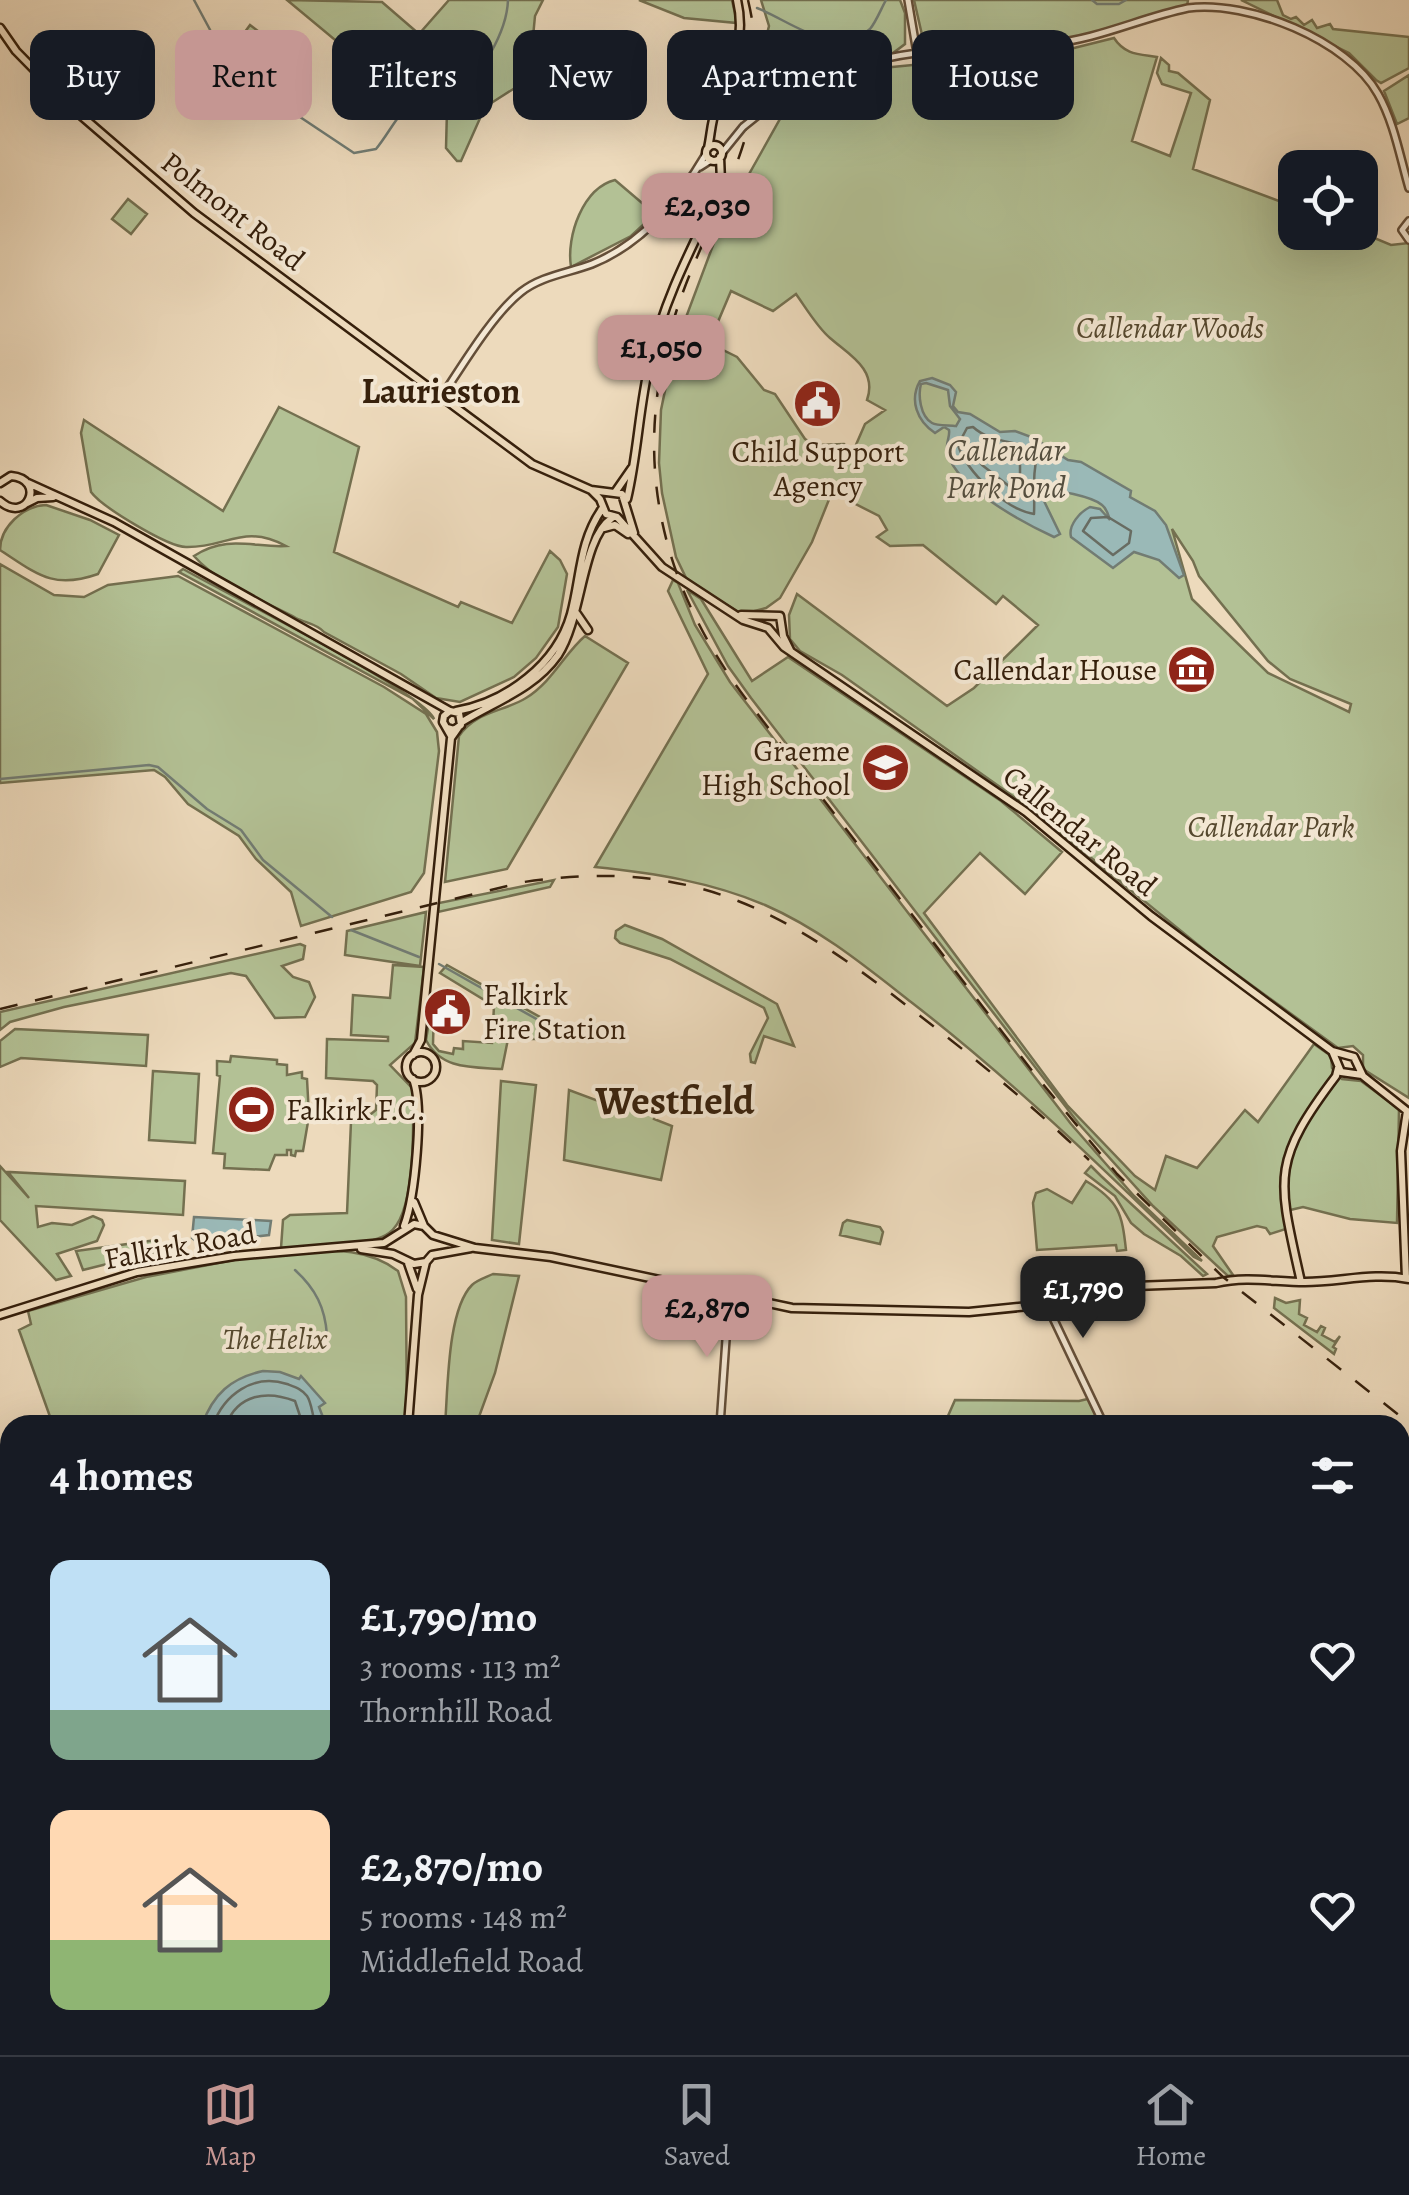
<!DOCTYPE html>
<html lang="en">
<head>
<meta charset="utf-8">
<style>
	body { margin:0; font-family:Alegreya,serif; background:#242831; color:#f1f3f6; height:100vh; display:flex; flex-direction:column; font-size:38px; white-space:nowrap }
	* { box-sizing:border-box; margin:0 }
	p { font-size:32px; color:#9ea1a6 }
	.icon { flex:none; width:55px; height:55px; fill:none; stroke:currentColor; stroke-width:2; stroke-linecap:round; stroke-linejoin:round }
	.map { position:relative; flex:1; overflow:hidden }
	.drawer { position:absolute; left:0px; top:1415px; width:1410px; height:640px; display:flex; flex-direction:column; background:#171b24; border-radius:30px 30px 0 0; box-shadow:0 10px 40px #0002 }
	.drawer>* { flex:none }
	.top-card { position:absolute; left:30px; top:30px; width:1350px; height:90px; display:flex; gap:20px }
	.fabs { position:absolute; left:1278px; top:150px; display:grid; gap:20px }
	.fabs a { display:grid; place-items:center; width:100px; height:100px; border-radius:20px; background:#171b24; box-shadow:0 10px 40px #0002; font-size:50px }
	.price { position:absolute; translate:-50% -85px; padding:0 22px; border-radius:20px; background:#c59692; color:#111; font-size:32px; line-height:65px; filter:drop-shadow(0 2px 5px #0008) }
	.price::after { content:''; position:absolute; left:50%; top:60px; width:30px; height:22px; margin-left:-15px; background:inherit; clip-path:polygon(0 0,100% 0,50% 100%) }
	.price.selected { background:#222; color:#fff }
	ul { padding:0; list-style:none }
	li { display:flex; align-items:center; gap:30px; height:250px; padding:0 50px }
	li span { display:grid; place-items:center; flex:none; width:280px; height:200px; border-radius:20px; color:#555 }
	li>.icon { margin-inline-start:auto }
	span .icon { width:120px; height:120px; fill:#fffc; stroke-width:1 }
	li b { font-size:42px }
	h2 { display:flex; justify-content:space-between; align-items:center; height:120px; padding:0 50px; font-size:42px }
	.tag { padding:0 35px; border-radius:20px; background:#171b24; box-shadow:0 10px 40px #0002; font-size:35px; line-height:90px }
	.tag.selected { background:#c59692; color:#111 }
	.tabs { display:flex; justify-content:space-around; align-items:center; height:140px; border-top:2px solid #363941; background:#171b24; font-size:28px; color:#9ea1a6 }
	.tabs a { display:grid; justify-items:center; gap:5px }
	.tabs .selected { color:#c59692 }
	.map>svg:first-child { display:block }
	.green { fill:#b3c195; stroke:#747050; stroke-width:2.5; fill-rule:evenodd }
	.water { fill:#9ab9b7; stroke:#727c73; stroke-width:2.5; fill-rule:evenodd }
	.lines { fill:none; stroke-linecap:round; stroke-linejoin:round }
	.shore { stroke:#686c62; stroke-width:2.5 }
	.stream { stroke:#727c73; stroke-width:2.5 }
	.minor-casing { stroke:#644e38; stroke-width:10 }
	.major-casing { stroke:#36200c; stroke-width:11 }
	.minor { stroke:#f3e7d3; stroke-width:5 }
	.major { stroke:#eddabc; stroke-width:6 }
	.rail { stroke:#36200c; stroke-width:2.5; stroke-dasharray:18 18; stroke-linecap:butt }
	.minor-bridge-casing { stroke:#644e38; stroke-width:10; stroke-linecap:butt }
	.minor-bridge { stroke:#f3e7d3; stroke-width:5 }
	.labels { text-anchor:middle; stroke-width:8; stroke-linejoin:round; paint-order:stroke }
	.street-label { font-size:30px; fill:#36200c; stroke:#f3e7d3 }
	.park-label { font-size:30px; font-style:italic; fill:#55482e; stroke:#f3e7d3 }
	.poi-label { font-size:30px; fill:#36200c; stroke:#f3e7d3; text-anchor:end }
	.water-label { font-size:32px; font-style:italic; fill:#544e3f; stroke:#f3e7d3 }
	.quarter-label { font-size:35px; font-weight:bold; fill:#36200c; stroke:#f3e7d3 }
	.district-label { font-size:40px; font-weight:bold; fill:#36200c; stroke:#f3e7d3 }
</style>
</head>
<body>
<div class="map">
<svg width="1409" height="2055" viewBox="0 0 1409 2055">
	<rect width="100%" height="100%" fill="#eddabc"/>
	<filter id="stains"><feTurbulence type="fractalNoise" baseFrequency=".002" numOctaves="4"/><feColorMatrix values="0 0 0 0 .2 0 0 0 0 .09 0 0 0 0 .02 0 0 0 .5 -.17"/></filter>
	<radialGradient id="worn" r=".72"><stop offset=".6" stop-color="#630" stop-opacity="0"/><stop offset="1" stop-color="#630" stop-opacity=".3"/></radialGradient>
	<path class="green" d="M287 0 382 2 419 34 449 0H543L535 16 529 79 485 107 461 161H457L446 148 447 110 442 101 376 74Z
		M639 0H732L737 23 684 18Z
		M761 0H900L905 13V44L893 53 822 75 762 108V54L769 26Z
		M914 0H1188L1187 6 1114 29 1065 39 932 48 923 39Z
		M1241 0H1277L1283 15 1291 19 1296 17 1304 25 1312 20 1317 28 1330 24 1333 29 1409 37V68L1381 83 1376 80 1349 53Z
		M250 25 303 65 280 95 228 55Z
		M1114 38C1125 55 1139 54 1157 57L1132 141 1170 156 1191 93 1162 84 1157 73 1161 58 1169 65V71L1178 73 1210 100 1193 169 1295 207V232H1360L1391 245 1409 243V1098L1363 1069V1055L1353 1046 1338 1048 1213 957 1031 809 842 675 800 651 790 639 789 615 797 594 947 706 974 688 1038 625 1003 596 996 604 923 545 890 546 877 537 887 530 879 516 832 492 812 542 780 598 766 608 751 612 737 611 688 582 676 557 662 493 659 463 661 410 673 352 721 224 780 119 809 103 819 91 882 68 1066 50ZM731 291 773 311 796 294C806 308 817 327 830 338 848 354 878 369 867 400L885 410 865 424 855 447 848 448 844 444 816 445 805 439 775 394 764 390 737 357 709 343ZM1172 529 1193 561 1199 576 1268 661 1290 679 1351 704 1349 712 1268 673 1192 599Z
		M1409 75V118L1397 124 1384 91Z
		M615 180 655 214 631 236 571 267C566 236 583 188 615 180Z
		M128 199 147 214 131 234 112 219Z
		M279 407 359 447 334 552 458 607 461 602 512 623 550 551 560 560 567 574 558 627 536 658 514 677 460 702 436 698 401 674 324 632C317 624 306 623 296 618 264 601 218 584 194 556 227 534 255 548 286 546 243 523 227 548 186 547 168 547 102 507 91 492L81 433 84 420 223 511Z
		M46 505 90 520 119 535 98 574C53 590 37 574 0 550 0 527 23 506 46 505Z
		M0 564 54 595 84 597 108 585 178 576 384 687 426 714 437 732 439 751 424 873 411 892 301 926 291 892 256 859 239 836 188 804 165 777 154 770 0 783Z
		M183 569C222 591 425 693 434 719L413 699 179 572Z
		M673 580 678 583 695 625 730 682 1071 1124 1134 1196 1202 1261 1194 1257C1103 1168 1012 1080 911 1002 865 966 820 929 765 905 711 882 654 873 595 867L708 674 668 591Z
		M687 590 701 599 752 681 788 657 1001 801 1062 852 1025 894 980 853 924 913 1067 1105 1135 1176 1155 1190 1166 1156 1197 1168 1245 1110 1258 1122 1314 1044 1331 1056 1332 1068 1342 1079 1361 1081 1399 1109 1397 1223 1350 1219 1303 1207 1286 1211 1289 1228 1270 1234 1266 1228 1257 1226 1217 1237 1213 1246 1233 1275 1228 1276 1153 1206 1079 1124 751 698 728 666Z
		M585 636 628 663 507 869 445 882 459 736C476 711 503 712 526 698 553 681 564 654 585 636Z
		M554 880 550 887 438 912 439 903Z
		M426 912 420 966 345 955 347 931Z
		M625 925 662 939 777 1004 794 1046 764 1036 755 1063 751 1062 750 1054 768 1018 764 1008 670 959 620 943 615 938 616 931Z
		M300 944 305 946 303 959 282 966 293 977 309 982 315 997 305 1017 275 1018 246 976 231 973 64 1007 10 1022 0 1030V1012Z
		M393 965 424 967 415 1043 390 1065 413 1089C413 1121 417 1214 389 1233 366 1249 310 1246 281 1248L283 1220 290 1215 347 1213 351 1122 342 1121 343 1112 371 1114 376 1110 377 1085 373 1081 326 1078 327 1039 388 1041V1037L351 1035 353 995 390 998Z
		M447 965 540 1017V1039H508L502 1069C473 1067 441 1070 426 1040L431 1010H434L433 1044 439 1051 453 1054 454 1048 463 1049V1041L492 1043 494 1006 440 973Z
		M15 1029 148 1035 146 1066 21 1058 0 1067V1041Z
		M231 1056 277 1060V1064L287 1065V1075L302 1072V1078L307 1079 309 1116 303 1151H296L295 1156 291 1155V1150H287V1155H275L269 1170 224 1168 225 1154 213 1153 220 1076 217 1075V1061L230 1062Z
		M153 1071 199 1074 195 1143 149 1140Z
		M501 1081 536 1085 519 1244 492 1240Z
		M625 1087 630 1089V1094L640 1098 643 1093 660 1099 654 1119 672 1126 661 1180 564 1160 569 1090 617 1108Z
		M0 1166 29 1198 8 1172 185 1181 183 1215 36 1206 38 1227 52 1223 72 1225 93 1216 102 1220 104 1225 97 1241 57 1254 71 1276 56 1280 0 1220Z
		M1091 1166 1101 1176 1207 1274 1203 1276 1181 1256 1144 1234 1131 1223 1115 1196 1085 1173Z
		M1086 1181C1119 1201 1122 1213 1126 1250L1117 1251 1116 1245 1037 1250 1033 1203 1036 1193 1047 1189 1072 1203Z
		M847 1220 880 1227 883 1232 880 1244 840 1235 843 1223Z
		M157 1240 159 1251 83 1270 76 1251Z
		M281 1251C322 1251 364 1245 398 1271L406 1297 407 1425H53L19 1330 31 1324 28 1311 146 1277Z
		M493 1274 519 1276 495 1373 476 1425H445C448 1390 447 1310 472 1285 477 1280 487 1277 493 1274Z
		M1275 1298 1286 1303 1300 1300 1299 1314 1307 1318 1304 1325 1317 1332 1321 1326 1325 1328 1322 1335 1335 1342 1340 1336 1333 1347 1336 1349 1334 1354 1274 1308Z
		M1092 1398 1104 1425H944L955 1400 1079 1401Z
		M10 1752V2044L8 2055H0V1753Z"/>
	<path class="water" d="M932 378 950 385 956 392 953 406 958 412 970 414 1000 432 1015 431 1034 438 1068 460 1081 462 1131 491 1130 497 1155 511 1166 525 1184 575 1179 578 1159 560 1134 552 1113 568 1071 537C1068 525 1080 512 1090 507L1100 509 1110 520C1108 514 1107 509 1102 505 1093 497 1054 488 1044 492V501L1060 534 1054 537C1026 524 946 483 947 446 947 440 950 436 949 430L944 427 935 433C917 421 909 400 920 381ZM926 383 948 390 950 406 960 419 956 426C950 425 937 426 932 423 920 416 918 395 921 384Z
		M194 1217 271 1221 269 1235 198 1243 192 1238Z
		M263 1371 280 1372 299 1379 301 1376 325 1403 319 1407 326 1425H202C213 1394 231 1378 263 1371Z"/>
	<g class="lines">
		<path class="shore" d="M973 427C993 445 1017 439 1038 452 1032 473 1035 493 1034 514 1006 510 967 472 958 445L967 428Z
			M977 448 1020 458V489L1014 490 982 465 974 454Z
			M1108 517 1131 531 1129 543 1113 555 1083 531 1091 518Z
			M213 1425C224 1395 253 1373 287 1384 295 1387 302 1389 307 1396 312 1403 312 1416 316 1425
			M226 1425C238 1394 267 1390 295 1401L303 1425"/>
		<path class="stream" d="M194 0 215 39 222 75 228 84 241 92 273 99 354 153 376 149C387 136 398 114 409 105 423 93 440 102 454 94 481 78 507 31 508 0
			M1092 0 1097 4H1119L1126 0
			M757 8C789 20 837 61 870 29 876 22 881 9 886 0
			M0 779 149 765 158 767 207 809 241 830 263 860 332 917
			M351 930 419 957
			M439 964 540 1021
			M557 1027 563 1029
			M278 1342 296 1343 327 1335C325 1308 316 1289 295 1270
			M9 2055 11 2045"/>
		<defs>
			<path id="minor" d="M908 0 917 53
				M758 115C795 92 832 71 875 61 931 46 991 50 1048 44 1099 39 1140 18 1188 8 1248 0 1348 40 1378 94 1394 122 1400 157 1409 188
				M722 153 743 127
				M700 167 711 160
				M1409 221 1402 230 1409 240
				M442 396C462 366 493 314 521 292 541 276 568 273 592 264 642 244 679 200 706 154
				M716 1294 725 1312
				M1044 1299 1104 1425
				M720 1425 729 1297
				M904 2045 943 2055
				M580 2055 586 2045"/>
			<path id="major" d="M0 28 16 51 70 106 194 213 532 464 591 490 622 494 634 533
				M706 153a8 8 0 1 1 16 0a8 8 0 1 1-16 0Z
				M708 148C711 135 711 122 716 109 730 71 747 42 737 0
				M0 483 11 476C47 479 27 525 0 501
				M28 483 114 522 450 711
				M591 490 600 499 606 514 617 517 662 567 743 620 768 628 784 647 1026 812 1151 916 1332 1051 1354 1057 1363 1076 1407 1111
				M616 491 632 468
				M627 499C638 453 639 406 650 361 663 302 691 249 717 195L721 182 720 157
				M27 503 37 498 53 497
				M604 528 615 525 628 534
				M577 614 588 630
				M741 615 780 616 783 636 790 650
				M456 711C507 702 557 664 571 614 581 577 579 542 602 509
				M462 722C496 701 534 689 558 655 583 617 581 539 612 518
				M447 728 454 730 461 725 459 713 450 711 444 716 443 722 451 736
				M406 1067a15 15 0 1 1 30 0a15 15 0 1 1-30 0Z
				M1333 1053 1341 1072 1362 1075
				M413 1055 421 1040 451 738 458 728
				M414 1202 424 1226
				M404 1226C415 1197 424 1107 413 1079
				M361 1249 393 1254 414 1264 426 1262 432 1255 471 1248
				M408 1263 417 1289
				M1406 1278 1401 1151 1407 1111
				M1301 1282C1278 1179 1270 1163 1336 1076L1338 1068
				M0 1315 137 1272 234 1256 384 1243 414 1224 424 1226 433 1235 475 1248 551 1257 792 1308 969 1312 1029 1306 1050 1296 1081 1288 1216 1283C1247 1276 1274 1282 1305 1282 1340 1282 1373 1272 1409 1279
				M408 1425 418 1295 426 1262
				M1400 1828 1409 1812
				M400 2045 422 2055
				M1315 2055 1318 2045"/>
		</defs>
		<use href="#minor" class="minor-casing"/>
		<use href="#major" class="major-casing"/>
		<use href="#minor" class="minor"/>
		<use href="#major" class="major"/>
		<path class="rail" d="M748 0C774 110 732 172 692 269 627 425 646 565 746 699L1033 1072 1117 1174 1223 1277 1409 1423
			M0 1009 524 882C695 857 785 911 915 1012 975 1058 1034 1107 1089 1160"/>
		<defs>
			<path id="minor-bridge" d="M743 127 758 115"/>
		</defs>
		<use href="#minor-bridge" class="minor-bridge-casing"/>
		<use href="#minor-bridge" class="minor-bridge"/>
	</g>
	<defs>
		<symbol id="civic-disc" viewBox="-11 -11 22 22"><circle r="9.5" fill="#8f2418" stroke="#f3e7d3"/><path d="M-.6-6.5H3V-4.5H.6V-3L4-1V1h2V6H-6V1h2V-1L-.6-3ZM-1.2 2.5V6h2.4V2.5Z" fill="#fff"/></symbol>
		<symbol id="museum-disc" viewBox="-11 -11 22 22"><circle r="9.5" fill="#8f2418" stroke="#f3e7d3"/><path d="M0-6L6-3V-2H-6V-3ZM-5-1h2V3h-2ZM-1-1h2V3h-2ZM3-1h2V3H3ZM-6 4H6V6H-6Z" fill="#fff"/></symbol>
		<symbol id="school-disc" viewBox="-11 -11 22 22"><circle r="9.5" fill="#8f2418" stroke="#f3e7d3"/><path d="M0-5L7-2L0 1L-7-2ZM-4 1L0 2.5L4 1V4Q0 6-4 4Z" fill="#fff"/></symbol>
		<symbol id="stadium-disc" viewBox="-11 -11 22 22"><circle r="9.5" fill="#8f2418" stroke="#f3e7d3"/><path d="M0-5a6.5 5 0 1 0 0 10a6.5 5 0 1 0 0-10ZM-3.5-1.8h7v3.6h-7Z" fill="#fff"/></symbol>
	</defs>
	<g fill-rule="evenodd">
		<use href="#civic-disc" x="790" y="376" width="55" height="55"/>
		<use href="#museum-disc" x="1164" y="642" width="55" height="55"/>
		<use href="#school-disc" x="858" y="740" width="55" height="55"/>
		<use href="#civic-disc" x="420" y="984" width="55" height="55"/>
		<use href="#stadium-disc" x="224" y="1082" width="55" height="55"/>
	</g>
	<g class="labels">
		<g class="street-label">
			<text transform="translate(233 211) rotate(38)" y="10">Polmont Road</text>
			<text transform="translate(1080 831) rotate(39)" y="10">Callendar Road</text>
			<text transform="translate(180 1246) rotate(-10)" y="10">Falkirk Road</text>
		</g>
		<g class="park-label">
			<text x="1170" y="338">Callendar Woods</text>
			<text x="1271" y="837">Callendar Park</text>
			<text x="275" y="1349">The Helix</text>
		</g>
		<g class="poi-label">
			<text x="818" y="462" text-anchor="middle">Child Support<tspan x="818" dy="34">Agency</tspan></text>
			<text x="1157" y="680">Callendar House</text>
			<text x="850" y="761">Graeme<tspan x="850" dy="34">High School</tspan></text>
			<text x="483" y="1005" text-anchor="start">Falkirk<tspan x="483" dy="34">Fire Station</tspan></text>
			<text x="286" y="1120" text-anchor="start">Falkirk F.C.</text>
		</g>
		<g class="water-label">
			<text x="1006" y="461">Callendar<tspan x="1006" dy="37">Park Pond</tspan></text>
		</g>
		<g class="quarter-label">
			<text x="441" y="403">Laurieston</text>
		</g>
		<g class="district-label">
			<text x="675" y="1114">Westfield</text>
		</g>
	</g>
	<rect width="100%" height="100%" filter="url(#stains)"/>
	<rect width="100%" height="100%" fill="url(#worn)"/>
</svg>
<div class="fabs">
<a><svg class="icon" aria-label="locate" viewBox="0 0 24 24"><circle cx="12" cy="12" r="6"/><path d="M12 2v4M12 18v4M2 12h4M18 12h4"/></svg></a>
</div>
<b class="price" style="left:707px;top:258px">£2,030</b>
<b class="price" style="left:661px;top:400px">£1,050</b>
<b class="price selected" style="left:1083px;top:1341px">£1,790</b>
<b class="price" style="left:707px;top:1360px">£2,870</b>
<div class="top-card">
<a class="tag">Buy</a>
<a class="tag selected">Rent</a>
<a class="tag">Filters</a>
<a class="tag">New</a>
<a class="tag">Apartment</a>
<a class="tag">House</a>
</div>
<section class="drawer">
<h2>4 homes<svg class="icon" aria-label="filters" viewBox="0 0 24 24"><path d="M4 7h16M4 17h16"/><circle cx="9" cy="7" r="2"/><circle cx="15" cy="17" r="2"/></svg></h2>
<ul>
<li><span style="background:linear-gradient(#bfe0f5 75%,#7fa58c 0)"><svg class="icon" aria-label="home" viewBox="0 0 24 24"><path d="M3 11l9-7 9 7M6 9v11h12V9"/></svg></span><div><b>£1,790/mo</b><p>3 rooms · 113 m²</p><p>Thornhill Road</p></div><svg class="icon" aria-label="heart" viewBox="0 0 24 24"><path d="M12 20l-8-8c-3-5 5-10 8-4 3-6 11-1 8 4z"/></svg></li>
<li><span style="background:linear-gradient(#ffd9b3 65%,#8fb573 0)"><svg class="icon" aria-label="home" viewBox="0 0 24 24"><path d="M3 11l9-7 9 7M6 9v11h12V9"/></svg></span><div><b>£2,870/mo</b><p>5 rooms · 148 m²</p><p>Middlefield Road</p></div><svg class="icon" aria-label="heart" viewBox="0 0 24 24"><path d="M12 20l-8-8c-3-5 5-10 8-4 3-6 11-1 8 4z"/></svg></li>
</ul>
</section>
</div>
<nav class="tabs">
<a class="selected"><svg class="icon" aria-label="map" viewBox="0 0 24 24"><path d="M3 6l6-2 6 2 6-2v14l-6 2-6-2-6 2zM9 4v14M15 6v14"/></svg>Map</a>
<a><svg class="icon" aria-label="saved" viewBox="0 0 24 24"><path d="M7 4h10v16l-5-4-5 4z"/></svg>Saved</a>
<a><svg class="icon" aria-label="home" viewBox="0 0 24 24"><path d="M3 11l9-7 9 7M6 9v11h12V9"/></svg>Home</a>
</nav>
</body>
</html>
